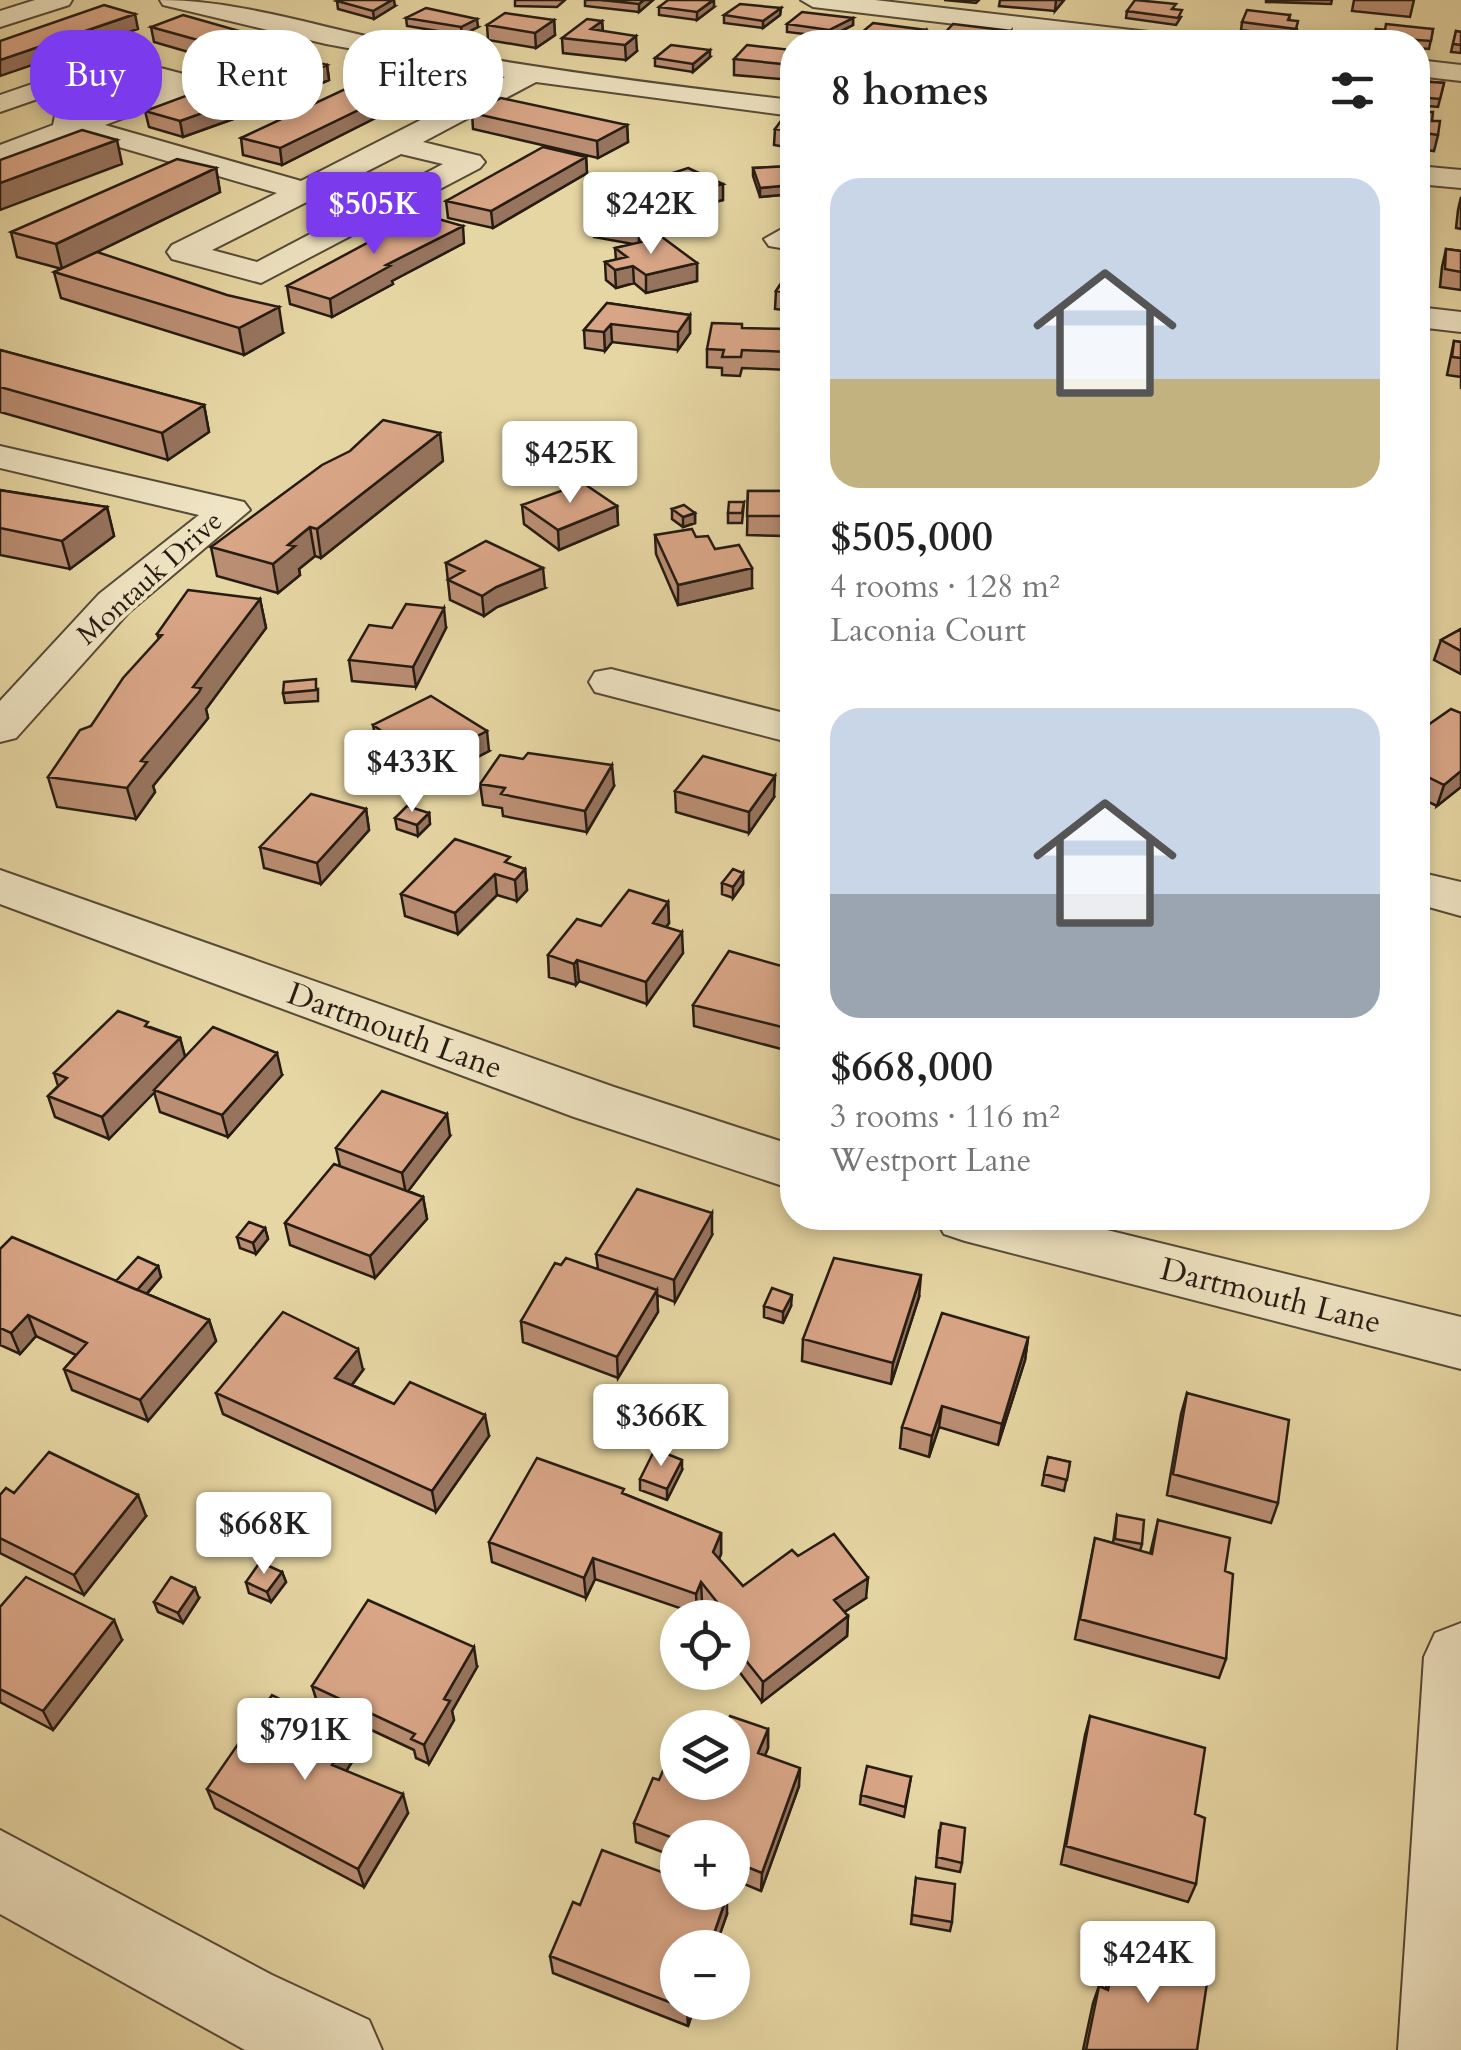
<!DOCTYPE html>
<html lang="en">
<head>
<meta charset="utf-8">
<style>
	body { margin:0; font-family:Cardo,serif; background:#f2f2f2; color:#222; height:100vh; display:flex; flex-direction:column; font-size:38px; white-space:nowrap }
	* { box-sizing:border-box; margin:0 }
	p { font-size:32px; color:#767676 }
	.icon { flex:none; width:55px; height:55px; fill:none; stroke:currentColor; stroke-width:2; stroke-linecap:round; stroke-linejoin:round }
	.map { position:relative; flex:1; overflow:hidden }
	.sheet { position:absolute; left:780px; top:30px; width:650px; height:1200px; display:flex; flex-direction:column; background:#fff; border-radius:40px; box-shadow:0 5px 15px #0003 }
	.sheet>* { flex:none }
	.hud { position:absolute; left:30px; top:30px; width:600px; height:90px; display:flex; gap:20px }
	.fabs { position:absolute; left:660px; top:1600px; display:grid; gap:20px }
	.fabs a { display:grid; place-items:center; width:90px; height:90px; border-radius:50%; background:#fff; box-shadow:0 5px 15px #0003; font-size:50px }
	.price { position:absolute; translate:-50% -85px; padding:0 22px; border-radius:10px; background:#fff; color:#222; font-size:32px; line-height:65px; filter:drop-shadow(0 2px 5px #0008) }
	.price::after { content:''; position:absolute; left:50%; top:60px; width:30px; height:22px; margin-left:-15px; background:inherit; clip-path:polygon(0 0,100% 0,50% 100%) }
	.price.active { background:#7c3aed; color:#fff }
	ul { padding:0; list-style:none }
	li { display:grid; align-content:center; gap:20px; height:530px; padding:0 50px }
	li span { display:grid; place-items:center; height:310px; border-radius:30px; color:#555 }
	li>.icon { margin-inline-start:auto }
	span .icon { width:180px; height:180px; fill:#fffc; stroke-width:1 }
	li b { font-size:42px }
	h2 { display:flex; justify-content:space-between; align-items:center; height:120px; padding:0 50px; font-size:42px }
	.chip { padding:0 35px; border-radius:40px; background:#fff; box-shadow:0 5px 15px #0003; font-size:35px; line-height:90px }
	.chip.active { background:#7c3aed; color:#fff }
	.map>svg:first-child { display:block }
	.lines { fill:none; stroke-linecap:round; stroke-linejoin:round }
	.minor-casing { stroke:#564a36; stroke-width:4 }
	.minor { fill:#efe4c3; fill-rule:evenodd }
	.wall { fill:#ba8e73; stroke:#261c12; stroke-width:2.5 }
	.shaded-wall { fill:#97745e; stroke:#261c12; stroke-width:2.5 }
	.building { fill:#d8a586; stroke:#261c12; stroke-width:2.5 }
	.labels { text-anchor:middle; stroke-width:8; stroke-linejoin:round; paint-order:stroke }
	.far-street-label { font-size:28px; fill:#261c12; stroke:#efe4c3 }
	.street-label { font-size:32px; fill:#261c12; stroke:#efe4c3 }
</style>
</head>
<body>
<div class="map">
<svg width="1461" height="2050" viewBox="0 0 1461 2050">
	<rect width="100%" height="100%" fill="#e6d6a3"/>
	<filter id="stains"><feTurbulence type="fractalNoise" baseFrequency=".002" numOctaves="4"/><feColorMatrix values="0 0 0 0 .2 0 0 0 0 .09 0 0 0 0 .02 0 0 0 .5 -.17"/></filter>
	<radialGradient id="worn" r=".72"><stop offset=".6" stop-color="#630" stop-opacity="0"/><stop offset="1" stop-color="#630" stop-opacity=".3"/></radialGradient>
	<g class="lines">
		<defs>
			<path id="minor" d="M35 0H72L69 5 0 27V11Z
				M160 0C240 0 321 28 399 43 529 68 661 85 792 100V116L536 82 423 142 480 156 485 162 480 168 261 283 172 259 167 252 172 245 277 193 78 135 0 164V145L53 125 55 116 77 117 162 85 115 72 0 112V95L114 56 199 78 203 84 199 90 105 125 301 181 505 77 326 44 163 5ZM401 154 443 164 257 262 212 250Z
				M801 0H875L1166 34 1179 42H1106L813 7Z
				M1418 60 1461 65V81L1418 76Z
				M1418 166 1461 170V188L1418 184Z
				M780 230 792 232V250L769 246 764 239Z
				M1418 307 1461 312V332L1418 327Z
				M0 446 244 502 250 510 129 612 16 738 0 742V701L99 594 199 515 0 468Z
				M611 669 792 715V743L595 692 589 682 595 672Z
				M0 870 614 1087 792 1145V1189L574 1117 0 904Z
				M1418 872 1461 882V916L1418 904Z
				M935 1218H1058L1461 1317V1369L965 1241 944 1234Z
				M1461 1623V2050H1398L1424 1657 1435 1633Z
				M0 1830 272 1975 369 2020 382 2050H245L0 1914Z"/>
		</defs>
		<use href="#minor" class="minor-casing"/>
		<use href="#minor" class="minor"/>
	</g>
	<path class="wall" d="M515 0H565L557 7 515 6Z
		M585 0H653L639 12 585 6Z
		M944 0H979L976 3Z
		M1000 0H1064L1055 11 999 6Z
		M1266 0H1332L1331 4 1266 2Z
		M1354 0H1414L1410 17 1352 11Z
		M337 1 395 6 374 19 338 9Z
		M659 7H714L697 20 659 15Z
		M781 8 780 15 763 28 724 23V15Z
		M1127 11 1181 17 1176 25 1126 18Z
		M1290 15 1289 20 1297 29 1294 37 1241 30 1242 22Z
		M406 18 478 27 462 35 407 26Z
		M853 18V25L829 37 787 32V24Z
		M554 20 555 35 536 48 488 40 487 25Z
		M602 21 603 31 637 51 626 60 563 53 562 38Z
		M151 27 280 57 250 70 154 42Z
		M1376 29 1385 30 1433 29 1429 49 1418 48V42H1373Z
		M926 30V38L921 42H855V38Z
		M1456 31 1461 32V53L1451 52Z
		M940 38 1009 42H940Z
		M792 50V80L734 75V59Z
		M710 57 693 72 655 66V58Z
		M327 65 329 80 264 108 183 137 149 127 145 111Z
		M1418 81 1444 83 1438 107 1418 105Z
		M411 100 282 165 243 155 241 138Z
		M1418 112 1438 135 1434 151 1418 149Z
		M472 113 627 125 628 142 598 158 473 129Z
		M792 119V148L774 145 775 129Z
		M586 157 587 173 493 228 448 218 446 201Z
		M792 166V194L760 197 753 176V168Z
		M216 168 220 192 97 252 283 333 244 355 61 298 54 272 62 269 17 257 11 232Z
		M648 181 723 200 679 211 670 207V223L645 241 697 263V281L646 293 634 283 616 288 606 280 605 262 616 260 615 248 633 244 594 237 593 220 664 205 648 198Z
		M1418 187 1424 206 1419 223H1418Z
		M1461 197V229L1456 228 1458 210Z
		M464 243 392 281 393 284 332 317 290 304 287 286Z
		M1446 249 1461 251V290L1440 287 1442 267Z
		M792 267V311L775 309 776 291Z
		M607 303 690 315V333L678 350 612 342 605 351 585 348 584 330Z
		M742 328 791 347 788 370 742 368 740 376 722 375V368L707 367V349Z
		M1418 334 1424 359 1419 377H1418Z
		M1454 341 1461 342V389V377L1447 375Z
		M0 350 204 405 209 432 168 460 0 412Z
		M443 461 321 558 315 556 299 569 300 575 278 593 217 576 211 547Z
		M0 490 107 507 114 536 70 569 0 555Z
		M748 491H792V540H785V536L747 535Z
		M744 502 742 523H728V513Z
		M522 505 617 506 618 525 559 550 524 524Z
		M672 509 695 513V523L683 527 672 519Z
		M655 535 696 537 752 588 678 605 656 554Z
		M446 563 545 588 497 607 484 616 450 600Z
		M260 599 266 628 206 709 208 718 205 722 153 786 155 792 136 819 57 807 48 777 91 726 159 639 157 634Z
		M392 628H446L416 687 352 681 349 660Z
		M1461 629V674L1434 660 1441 640Z
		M318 689V701L285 703 283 693Z
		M1461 713V787L1437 806 1418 797V732Z
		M373 725 489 751 428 783 377 746Z
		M480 784 614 786 587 832 503 816 502 808 483 805Z
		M675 791 774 797 749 833 676 812Z
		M366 809 369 830 321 884 264 868 260 847Z
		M429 813 430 824 418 836 397 829 395 818Z
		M510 864 525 869 527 890 517 901 497 895 458 934 405 916 401 894Z
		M743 873V884L733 898 722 894V883Z
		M668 902 669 923 666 927 683 953 647 1004 579 981 576 985 549 977 548 955 601 926Z
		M792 969V1045L789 1051 694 1026 693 1005Z
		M150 1027 180 1038 185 1057 282 1075 228 1137 160 1112 154 1092 109 1139 55 1117 48 1096 58 1086 54 1073Z
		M450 1136 408 1191 423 1197 427 1219 375 1278 290 1245 285 1223 340 1166 336 1148Z
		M265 1228 268 1239 256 1254 240 1248 237 1237Z
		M712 1235 675 1302 657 1295 658 1312 618 1378 523 1342 521 1321 561 1265 598 1269 596 1254Z
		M0 1249 116 1281 158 1266 161 1277 147 1294 209 1320 216 1341 148 1421 72 1390 64 1369 76 1355 36 1336 20 1354 0 1345Z
		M919 1297 891 1384 802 1361 803 1339Z
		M764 1306H791L783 1323 764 1317Z
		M1028 1338 1025 1360 998 1445 939 1427 929 1457 900 1448 902 1427Z
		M363 1370 352 1385 394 1404 489 1436 436 1512 223 1414 216 1393Z
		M1187 1393 1278 1503 1271 1523 1167 1495 1181 1414Z
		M1048 1457 1070 1462 1064 1491 1042 1485Z
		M682 1470 667 1500 640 1490V1479Z
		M14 1493 146 1516 84 1595 0 1553V1495Z
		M624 1494 721 1533V1554L719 1559 743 1586 798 1556 866 1598 844 1612 848 1616 847 1636 762 1702 732 1662V1618H708L707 1610 702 1602 697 1614 595 1579 586 1598 492 1562 489 1542Z
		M1117 1515 1142 1544 1140 1551 1150 1554 1158 1520 1225 1571 1226 1659 1219 1678 1075 1639 1095 1538 1113 1543Z
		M282 1572 286 1582 271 1602 249 1593 246 1582Z
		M199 1598 183 1623 158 1612 154 1602Z
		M0 1607 122 1640 53 1730 0 1702Z
		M477 1667 452 1711 454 1720 429 1764 416 1758 414 1750 318 1705 312 1686Z
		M1090 1716 1195 1814 1196 1884 1188 1902 1061 1864 1085 1735Z
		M768 1729V1748L765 1755 799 1786 761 1891 732 1879V1838H678V1858L636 1842 634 1823 659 1780 678 1782Z
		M351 1735 357 1754 346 1771 408 1813 364 1887 215 1808 207 1789Z
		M911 1777 904 1817 860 1804 861 1795Z
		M939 1832 962 1863 960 1872 936 1867Z
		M916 1878 952 1922 950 1931 911 1924Z
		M580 1905 727 1914 715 1948H678L696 2002 688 2026 553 1973 550 1956Z
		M1117 1946 1197 2050H1083L1093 2003 1099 1986 1106 1989 1110 1963Z"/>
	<path class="shaded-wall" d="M392 0H394L395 6 374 19 373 11Z
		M644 0H653L639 12V4Z
		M714 0V7L697 20V12Z
		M1056 0H1064L1055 11Z
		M781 8 780 15 763 28V21Z
		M135 14 138 29 0 76V60Z
		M853 18V25L829 37V30Z
		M477 19 478 27 462 35 461 27Z
		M554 20 555 35 536 48 535 33Z
		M602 21 603 35 591 29Z
		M926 30V38L921 42H916V40Z
		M1011 31 1009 42H1001Z
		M636 36 637 51 626 60 625 45Z
		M278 42 280 57 250 70 248 54Z
		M710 50V57L693 72V64Z
		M327 65 329 80 264 108 183 137 180 121Z
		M410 85 411 100 282 165 280 148Z
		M627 125 628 142 598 158 597 141Z
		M117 140 122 164 0 210V183Z
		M586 157 587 173 493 228 491 211Z
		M216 168 220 192 62 269 56 244Z
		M723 184V200L679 211 678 194Z
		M792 185V194L760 197V188Z
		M670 206V223L639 245V228Z
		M463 226 464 243 392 281 393 284 332 317 330 299 386 265Z
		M697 263V281L646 293V275Z
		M633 266 634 283 616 288 615 270Z
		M279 307 283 333 244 355 239 328Z
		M690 315V333L678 350V332Z
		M611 324 612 342 605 351 604 332Z
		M204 405 209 432 168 460 162 433Z
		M440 433 443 461 321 558 317 529Z
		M617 506 618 525 559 550 558 530Z
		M107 507 114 536 70 569 62 541Z
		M695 513V523L683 527V517Z
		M310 527 315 556 299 569 300 575 278 593 273 564 288 545Z
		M543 568 545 588 497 607 484 616 482 596 496 587Z
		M752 568V588L678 605V585Z
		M260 599 266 628 206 709 208 718 205 722 153 786 155 792 136 819 127 788 141 761 193 687Z
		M444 608 446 628 416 687 413 667Z
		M487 731 489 751 428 783 425 762Z
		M612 765 614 786 587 832 585 811Z
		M1461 771V787L1437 806 1444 785Z
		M775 776 774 797 749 833V812Z
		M366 809 369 830 321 884 317 863Z
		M429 813 430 824 418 836 417 825Z
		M525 869 527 890 517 901 515 880Z
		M743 873V884L733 898V887Z
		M495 874 497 895 458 934 455 913Z
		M668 902 669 923 653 945V923Z
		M682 932 683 953 647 1004 646 982Z
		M577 960 579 981 576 985 574 964Z
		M792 1025V1045L789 1051 790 1029Z
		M180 1038 186 1060 109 1139 102 1117Z
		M277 1053 282 1075 228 1137 222 1115Z
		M447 1114 450 1136 406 1194 402 1173Z
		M423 1197 427 1219 375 1278 370 1256Z
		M712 1213V1235L675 1302 674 1280Z
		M265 1228 268 1239 256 1254 253 1243Z
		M158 1266 161 1277 140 1301 137 1290Z
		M921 1275 919 1297 891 1384 893 1363Z
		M657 1290 658 1312 618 1378 617 1357Z
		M792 1295 791 1306 783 1323V1312Z
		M28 1315 36 1336 20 1354 11 1333Z
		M209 1320 216 1341 148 1421 140 1400Z
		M1028 1338 1025 1360 998 1445 1002 1424Z
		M358 1349 363 1370 341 1399 335 1378Z
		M942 1406 939 1427 929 1457 932 1436Z
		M485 1415 489 1436 436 1512 432 1491Z
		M682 1460V1470L667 1500V1489Z
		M138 1495 146 1516 84 1595 74 1575Z
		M721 1533V1554L713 1572V1552Z
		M593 1558 595 1579 586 1598 584 1578Z
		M282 1572 286 1582 271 1602 267 1592Z
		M868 1578 866 1598 832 1620 834 1600Z
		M701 1582 702 1602 697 1614 696 1594Z
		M195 1588 199 1598 183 1623 178 1613Z
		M848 1616 847 1636 762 1702 763 1682Z
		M114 1620 122 1640 53 1730 43 1711Z
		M474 1647 477 1667 452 1711 454 1720 429 1764 424 1745 444 1699Z
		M768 1729V1748L758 1772V1753Z
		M351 1735 357 1754 338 1784 332 1765Z
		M800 1768 799 1786 761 1891 762 1873Z
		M403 1794 408 1813 364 1887 358 1869Z
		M727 1896V1914L715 1948H709Z
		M690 2002H696L688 2026 687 2009Z"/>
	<path class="building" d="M341 0H392L373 11 337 1Z
		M601 0H644L639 4Z
		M668 0H713L697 12 659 7Z
		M1135 0 1176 4 1172 9 1182 10 1178 18 1127 11Z
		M740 4 781 8 763 21 724 15Z
		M104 5 135 14 0 60V41Z
		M426 8 477 19 461 27 406 18Z
		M1247 10 1290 15 1288 20 1298 21 1296 29 1242 22Z
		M802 12 853 18 829 30 787 24Z
		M505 13 554 20 535 33 487 25Z
		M183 15 278 42 248 54 151 27Z
		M587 19 602 21 591 29 636 36 625 45 562 38Z
		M873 23 926 30 916 40 855 38Z
		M953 24 1011 31 1001 42H980L940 38Z
		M1386 24 1433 29 1431 41 1374 37 1376 29 1385 30Z
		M1456 31 1461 32V45L1453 44Z
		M1033 34 1089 42H1026Z
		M671 45 710 50 693 64 655 58Z
		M747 45 792 50V65L734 59Z
		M294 56 327 65 262 92 180 121 145 111Z
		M373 76 410 85 280 148 241 138Z
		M1418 81 1444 83 1440 99 1418 97Z
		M501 98 627 125 597 141 472 113Z
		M1418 112H1433L1432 121H1440L1438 135 1418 132Z
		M783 118 792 119V131L775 129Z
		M82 130 117 140 0 183V160Z
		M543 147 586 157 491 211 446 201Z
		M177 159 216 168 56 244 11 232Z
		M792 166V185L760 188 753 168Z
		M688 168 723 184 678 194 648 181Z
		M1418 187 1426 188 1424 206 1418 205Z
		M642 201 670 206 639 228 593 220 608 208Z
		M421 214 463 226 386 265 390 266 330 299 287 286Z
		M662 237 697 263 646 275 633 266 615 270 605 262 627 257 615 248Z
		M1446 249 1461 251V272L1445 269Z
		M97 252 227 295 279 307 239 328 54 272Z
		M792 267V293L776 291Z
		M607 303 690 315 678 332 611 324 604 332 584 330Z
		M712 323 742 324V328L791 329 788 352 742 350 741 357H722L724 350 707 349Z
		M1418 334 1426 336 1424 359 1418 358Z
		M1454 341 1461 342V358L1452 357Z
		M0 350 204 405 162 433 0 387Z
		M383 420 440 433 317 529 310 527 288 545 295 546 273 564 211 547 322 465 350 451Z
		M583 483 617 506 558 530 522 505Z
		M0 490 5 491 107 507 62 541 0 528Z
		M748 491H792V520H785V516H747Z
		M729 502H744L742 513H728Z
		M684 505 695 513 683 517 672 509Z
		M692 529 696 537 708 536 715 549 739 545 752 568 678 585 655 535Z
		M486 541 543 568 496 587 482 596 448 580 464 571 446 563Z
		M188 590 260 599 193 687 201 688 199 692 141 761 147 762 127 788 48 777 80 730 91 726 123 678 162 635 157 634Z
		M406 604 444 608 413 667 349 660 369 625 392 628Z
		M1461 629V651L1441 640Z
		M316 679V690L283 693 284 682Z
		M431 696 487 731 425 762 373 725Z
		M1451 709 1461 713V771L1444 785 1418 772V732Z
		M528 753 612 765 585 811 501 794 505 788 480 784 500 755 523 759Z
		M703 756 775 776 749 812 675 791Z
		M311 794 366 809 317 863 260 847Z
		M407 806 429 813 417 825 395 818Z
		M455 839 510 857 505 862 525 869 515 880 495 874 455 913 401 894Z
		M733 869 743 873 733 887 722 883Z
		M629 890 668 902 653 923 682 932 646 982 577 960 574 964 548 955 577 919 601 926Z
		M729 951 792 969V1025L790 1029 693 1005Z
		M118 1011 148 1022 145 1026 180 1038 102 1117 48 1096 67 1078 54 1073Z
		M213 1027 277 1053 222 1115 154 1090Z
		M382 1091 447 1114 402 1173 336 1148Z
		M334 1164 423 1197 370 1256 285 1223Z
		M637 1189 712 1213 674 1280 596 1254Z
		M249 1222 265 1228 253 1243 237 1237Z
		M12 1237 209 1320 140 1400 64 1369 87 1343 28 1315 11 1333 0 1328V1249Z
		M138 1257 158 1266 137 1290 116 1281Z
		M566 1258 657 1290 617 1357 521 1321 555 1263 561 1265Z
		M834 1258 921 1275 893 1363 803 1339Z
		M772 1288 792 1295 783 1312 764 1306Z
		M283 1312 358 1349 335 1378 394 1404 410 1382 485 1415 432 1491 216 1393Z
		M942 1313 1028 1338 1002 1424 942 1406 932 1436 902 1427Z
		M1187 1393 1289 1420 1278 1503 1173 1474Z
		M655 1449 682 1460 667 1489 640 1479Z
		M49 1452 138 1495 74 1575 0 1538V1495L6 1488 14 1493Z
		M1048 1457 1070 1462 1067 1480 1044 1474Z
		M537 1458 624 1489 622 1493 721 1533 713 1552 743 1586 792 1550 798 1556 834 1534 868 1578 834 1600 848 1616 763 1682 732 1643V1618H713L707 1610 717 1602 701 1582 696 1594 593 1558 584 1578 489 1542Z
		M1117 1515 1144 1520 1142 1544 1115 1539Z
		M1158 1520 1230 1538 1225 1571 1233 1574 1226 1659 1080 1619 1095 1538 1152 1554Z
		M260 1562 282 1572 267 1592 246 1582Z
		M26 1577 114 1620 43 1711 0 1689V1607Z
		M171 1577 195 1588 178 1613 154 1602Z
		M368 1600 474 1647 444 1699 450 1701 424 1745 411 1739 415 1734 312 1686Z
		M272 1695 351 1735 332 1765 403 1794 358 1869 207 1789Z
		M730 1716 768 1729 758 1753 800 1768 762 1873 732 1861V1838H678V1840L634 1823 653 1778 659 1780 678 1735V1782H732V1728H725Z
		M1090 1716 1205 1748 1195 1814 1205 1818 1196 1884 1066 1846Z
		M867 1766 911 1777 905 1807 861 1795Z
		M941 1823 965 1828 962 1863 937 1857Z
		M602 1850 678 1878V1892H717L727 1896 709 1948H678V2002H690L687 2009 550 1956 573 1902 580 1905Z
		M916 1878 955 1884 952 1922 912 1915Z
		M1117 1946 1208 1976 1197 2050H1086L1099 1986 1108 1990Z"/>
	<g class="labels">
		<g class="far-street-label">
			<text transform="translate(149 577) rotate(-42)" y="10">Montauk Drive</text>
		</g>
		<g class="street-label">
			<text transform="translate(395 1030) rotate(20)" y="11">Dartmouth Lane</text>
			<text transform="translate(1271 1295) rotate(14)" y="11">Dartmouth Lane</text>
		</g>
	</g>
	<rect width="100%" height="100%" filter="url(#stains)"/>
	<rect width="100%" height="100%" fill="url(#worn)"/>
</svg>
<div class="fabs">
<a><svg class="icon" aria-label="locate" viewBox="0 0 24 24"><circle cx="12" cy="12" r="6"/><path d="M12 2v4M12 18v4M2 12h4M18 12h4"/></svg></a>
<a><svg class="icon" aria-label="layers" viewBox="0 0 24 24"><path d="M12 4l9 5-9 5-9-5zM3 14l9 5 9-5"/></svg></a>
<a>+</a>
<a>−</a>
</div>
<b class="price active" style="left:374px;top:257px">$505K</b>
<b class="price" style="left:651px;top:257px">$242K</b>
<b class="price" style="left:570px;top:506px">$425K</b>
<b class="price" style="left:412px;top:815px">$433K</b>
<b class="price" style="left:661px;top:1469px">$366K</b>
<b class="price" style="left:264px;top:1577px">$668K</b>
<b class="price" style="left:305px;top:1783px">$791K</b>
<b class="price" style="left:1148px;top:2006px">$424K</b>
<div class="hud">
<a class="chip active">Buy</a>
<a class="chip">Rent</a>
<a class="chip">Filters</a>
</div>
<section class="sheet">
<h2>8 homes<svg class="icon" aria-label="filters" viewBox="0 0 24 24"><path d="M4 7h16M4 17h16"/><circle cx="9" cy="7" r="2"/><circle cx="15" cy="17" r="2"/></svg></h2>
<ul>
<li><span style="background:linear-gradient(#c9d6e8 65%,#c2b280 0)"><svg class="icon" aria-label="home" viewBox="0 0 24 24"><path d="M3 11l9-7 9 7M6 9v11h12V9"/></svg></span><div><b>$505,000</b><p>4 rooms · 128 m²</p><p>Laconia Court</p></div></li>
<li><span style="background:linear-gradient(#c9d6e8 60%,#9aa5b1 0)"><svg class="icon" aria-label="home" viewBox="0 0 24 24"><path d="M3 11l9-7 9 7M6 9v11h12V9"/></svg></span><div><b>$668,000</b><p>3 rooms · 116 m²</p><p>Westport Lane</p></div></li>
</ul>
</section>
</div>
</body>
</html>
